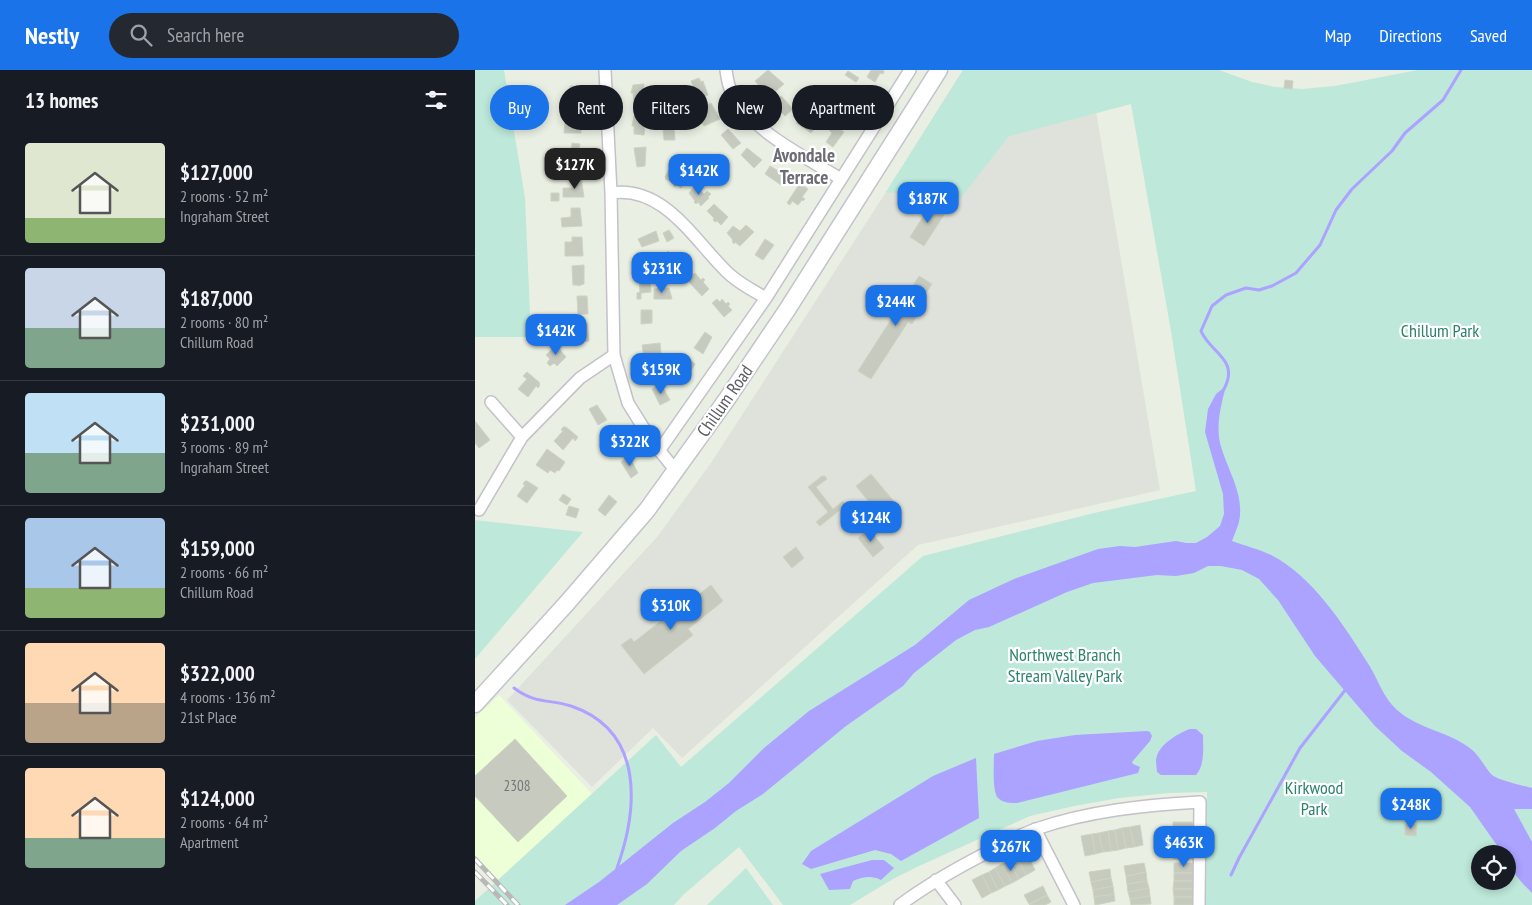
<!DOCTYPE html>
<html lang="en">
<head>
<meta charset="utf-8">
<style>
	body { margin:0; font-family:"PT Sans Narrow",sans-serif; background:#242831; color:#f1f3f6; height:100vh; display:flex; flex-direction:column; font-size:19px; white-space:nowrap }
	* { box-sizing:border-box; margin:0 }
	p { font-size:16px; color:#9ea1a6 }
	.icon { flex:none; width:28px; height:28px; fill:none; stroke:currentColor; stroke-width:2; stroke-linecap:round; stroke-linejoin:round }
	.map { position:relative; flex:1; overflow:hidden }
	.panel { display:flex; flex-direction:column; background:#171b24; width:475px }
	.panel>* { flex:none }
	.top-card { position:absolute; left:15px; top:15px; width:475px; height:45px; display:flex; gap:10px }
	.fabs { position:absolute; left:996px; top:775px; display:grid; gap:10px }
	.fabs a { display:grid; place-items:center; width:45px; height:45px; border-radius:50%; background:#171b24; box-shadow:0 2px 8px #0003; font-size:25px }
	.price { position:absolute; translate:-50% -42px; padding:0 11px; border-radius:10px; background:#1a73e8; color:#fff; font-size:16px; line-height:32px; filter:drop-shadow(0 1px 2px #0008) }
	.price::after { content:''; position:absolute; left:50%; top:30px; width:15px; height:11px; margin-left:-8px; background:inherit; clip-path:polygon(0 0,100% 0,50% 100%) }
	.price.on { background:#222; color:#fff }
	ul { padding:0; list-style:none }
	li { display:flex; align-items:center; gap:15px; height:125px; padding:0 25px }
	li+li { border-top:1px solid #363941 }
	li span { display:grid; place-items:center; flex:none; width:140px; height:100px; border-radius:5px; color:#555 }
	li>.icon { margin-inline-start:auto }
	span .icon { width:60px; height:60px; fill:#fffc; stroke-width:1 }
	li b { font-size:21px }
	h2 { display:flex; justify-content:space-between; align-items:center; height:60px; padding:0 25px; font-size:21px }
	.pill { padding:0 18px; border-radius:22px; background:#171b24; box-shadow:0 2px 8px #0003; font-size:18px; line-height:45px }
	.pill.on { background:#1a73e8; color:#fff }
	header { display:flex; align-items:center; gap:30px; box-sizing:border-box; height:70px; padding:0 25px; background:#1a73e8; color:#fff }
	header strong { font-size:24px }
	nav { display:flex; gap:28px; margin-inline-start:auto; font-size:18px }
	.search { width:350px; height:45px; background:#242831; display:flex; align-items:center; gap:12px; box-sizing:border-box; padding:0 18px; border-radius:28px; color:#9ea1a6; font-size:19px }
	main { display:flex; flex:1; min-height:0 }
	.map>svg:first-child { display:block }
	.commercial { fill:#edffd7 }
	.industrial { fill:#dfe2da }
	.green { fill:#bde8da; fill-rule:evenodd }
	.water { fill:#aca2ff }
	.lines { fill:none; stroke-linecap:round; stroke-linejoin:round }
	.stream { stroke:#aca2ff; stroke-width:3 }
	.building { fill:#c6cabf; stroke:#cdd4c0 }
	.minor-casing { stroke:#c4c1ca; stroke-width:14 }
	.secondary-casing { stroke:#c4c2cc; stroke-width:19 }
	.minor { stroke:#fff; stroke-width:11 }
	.secondary { stroke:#fff; stroke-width:16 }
	.rail-casing { stroke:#b9b8b9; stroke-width:5 }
	.rail { stroke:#fff; stroke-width:3; stroke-dasharray:9; stroke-linecap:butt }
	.labels { text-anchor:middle; stroke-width:4.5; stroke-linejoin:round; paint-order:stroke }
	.number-label { font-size:15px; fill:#77777b }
	.park-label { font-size:18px; fill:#2d8269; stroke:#fff }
	.street-label { font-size:18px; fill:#5d5b64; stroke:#fff }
	.neighbourhood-label { font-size:19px; font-weight:bold; fill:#6d6c76; stroke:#fff }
</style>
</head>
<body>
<header>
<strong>Nestly</strong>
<div class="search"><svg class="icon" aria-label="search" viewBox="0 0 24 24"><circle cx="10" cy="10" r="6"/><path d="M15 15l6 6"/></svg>Search here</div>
<nav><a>Map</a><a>Directions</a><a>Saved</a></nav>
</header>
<main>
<section class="panel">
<h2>13 homes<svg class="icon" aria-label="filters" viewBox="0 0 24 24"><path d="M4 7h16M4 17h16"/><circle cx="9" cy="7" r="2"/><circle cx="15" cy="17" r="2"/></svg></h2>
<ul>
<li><span style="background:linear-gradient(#dfe7d0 75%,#8fb573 0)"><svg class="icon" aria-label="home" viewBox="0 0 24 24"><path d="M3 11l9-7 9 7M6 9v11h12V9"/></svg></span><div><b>$127,000</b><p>2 rooms · 52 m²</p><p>Ingraham Street</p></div></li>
<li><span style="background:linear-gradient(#c9d6e8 60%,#7fa58c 0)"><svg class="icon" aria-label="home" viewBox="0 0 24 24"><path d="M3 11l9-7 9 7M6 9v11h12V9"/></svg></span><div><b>$187,000</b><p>2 rooms · 80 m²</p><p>Chillum Road</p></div></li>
<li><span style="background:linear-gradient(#bfe0f5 60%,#7fa58c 0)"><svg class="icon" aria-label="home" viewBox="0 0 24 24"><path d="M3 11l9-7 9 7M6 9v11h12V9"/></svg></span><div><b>$231,000</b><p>3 rooms · 89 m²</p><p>Ingraham Street</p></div></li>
<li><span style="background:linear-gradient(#a9c7e8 70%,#8fb573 0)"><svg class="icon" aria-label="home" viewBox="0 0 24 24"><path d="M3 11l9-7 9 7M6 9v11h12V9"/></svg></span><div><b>$159,000</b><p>2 rooms · 66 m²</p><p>Chillum Road</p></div></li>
<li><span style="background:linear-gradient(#ffd9b3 60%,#b9a48a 0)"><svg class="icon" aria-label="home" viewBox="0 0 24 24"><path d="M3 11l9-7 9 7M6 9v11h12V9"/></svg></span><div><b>$322,000</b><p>4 rooms · 136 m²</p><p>21st Place</p></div></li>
<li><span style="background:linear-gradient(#ffd9b3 70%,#7fa58c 0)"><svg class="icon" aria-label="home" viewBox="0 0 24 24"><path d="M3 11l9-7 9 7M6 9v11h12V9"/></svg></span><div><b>$124,000</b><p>2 rooms · 64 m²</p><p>Apartment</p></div></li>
</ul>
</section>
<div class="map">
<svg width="1057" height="835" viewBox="0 0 1057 835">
	<rect width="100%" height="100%" fill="#e9efe2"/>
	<path class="commercial" d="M24 625 117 724 23 810 0 785V648Z"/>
	<path class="industrial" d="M488 0H614L685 420 443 475 207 688 178 658 117 717 32 630 182 467 236 393 411 122Z"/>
	<path class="green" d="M0 0H29L50 128 56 267H0Z
		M488 0H744L777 12 800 17 827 19 860 16 943 0H1057V835H731L732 722 694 723 644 728 599 736 555 746 444 796 418 809 375 835H308L264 777 208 825 199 835H0V831L181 665 206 697 448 486 619 443 721 421 696 261 656 34 534 66 485 129 411 122ZM1005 784H1032V811H1005Z
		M0 450 108 462 0 589Z
		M271 798 298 835H232Z"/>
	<path class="water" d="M751 316C746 335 741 354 745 373 752 400 770 424 764 452 762 459 759 465 757 471 770 476 784 479 796 485 838 506 870 557 894 595 904 611 907 626 922 640 943 659 973 661 996 679 1005 686 1010 698 1017 705 1023 710 1049 716 1057 718V739H1039L1057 772V823C1047 813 1032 798 1032 784H1028L995 737 956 702 927 681 900 656 840 586 803 530 784 509 767 500 746 496H733L719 503 701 506 682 505 618 513 592 522 514 557 500 560 481 570 439 603 428 616 371 656 288 724 261 741 240 758 206 781 172 814 142 835H90L124 812 198 753 230 732 254 713 289 678 334 641 440 575 494 530 539 509 623 479 645 476 660 477 701 471 711 473H721L732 467 745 456 749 444 748 424 730 362 733 339 741 324Z
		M715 659H721L728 665C728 678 730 695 721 705H686L682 702C682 698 680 690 682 686 686 673 704 663 715 659Z
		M672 661 675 662 677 666 675 671 657 692 658 694 665 697 663 703 542 733C536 733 528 733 523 728 517 722 519 693 519 684L562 671 600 665Z
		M501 688 504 748 426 791 416 784 400 780 336 799 327 794 336 781 458 706Z
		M397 790H409L419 798 406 810C396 805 388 807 378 811L375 819 354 820 345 804Z"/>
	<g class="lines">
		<path class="stream" d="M749 319C765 289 735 283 726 261L737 236 751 225 771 218 784 220 797 216 821 203 845 175 861 140 877 119 917 81 930 63 968 30 986 0
			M39 618C60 634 74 629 96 636 170 661 163 739 142 798
			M756 805 764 788 825 678 871 619"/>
	</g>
	<path class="building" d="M293 0 309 14 301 21 299 19 292 25 280 11Z
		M396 0H408L409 2 408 4 405 3 400 12 392 7Z
		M373 1 384 8 381 12 370 5Z
		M224 8 226 12 228 11 233 25 223 29 216 11Z
		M810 10 818 11 817 19 809 18Z
		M169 14 168 33H159L158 23H156L158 15Z
		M95 16H103L105 34H94Z
		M378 17 392 25 389 30 390 32 389 34 387 32 382 41 367 32Z
		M306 26 318 39 310 46 306 42 305 43 303 41 305 39 298 32Z
		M236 33 245 49 229 56 223 45 230 42 228 37Z
		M96 44 107 45 106 63H89L90 50H96L94 49Z
		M326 45 343 55 336 63 321 53Z
		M159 46H175V55L170 56 169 65 159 64V56H157Z
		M356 54 369 62 358 77 351 72 357 63 353 59Z
		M199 57 200 70H189L188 58Z
		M253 59 266 73 258 79 246 65Z
		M97 73 105 74 104 79H108L107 97H96V90H94V84H96Z
		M171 77 170 96 162 97 159 78Z
		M272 78 287 90 279 98 266 85Z
		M295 96 312 106 306 115 290 104Z
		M194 99 206 104 209 99 215 103 206 118 202 115 200 117 198 115 199 113 190 109 191 108 190 107Z
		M106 108 109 127H88V118H98V109Z
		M325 113 333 119 327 127 330 129 328 131 327 130 323 135 317 131 315 135 312 133Z
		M220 116 229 124 232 121 236 124 233 127 234 128 226 136 223 132 221 134 219 132 220 131 214 123Z
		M76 123H84V131H76Z
		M458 131 472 140 449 176 435 167Z
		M239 134 253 147 246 155 242 151 240 152 238 150 239 148 232 141Z
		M96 138H105L107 156 87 157 86 148 96 147Z
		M271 155 279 162 265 176 260 172 259 174 257 171 258 170 252 163 258 156 265 161Z
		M194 160 199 168 192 172 188 163Z
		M181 161 184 171 167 177 163 169Z
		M97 167H107L108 186H90V172H97Z
		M290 169 299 175 288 190 280 185Z
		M193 181 196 185 194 188 201 182 214 196 202 206 193 196 192 198 187 193 192 188 190 185Z
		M109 195V214L103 216V215H98L97 196Z
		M220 203 226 210 228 208 230 210 228 212 234 219 227 226 212 210Z
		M170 205H174L175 208 176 222 166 223V229H162V223L165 222 164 208H170Z
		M444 206 457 214 439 242 443 244 437 254 433 252 396 309 383 301Z
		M191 218H194L197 229H179V219Z
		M102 226H112L113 244H103Z
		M242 229 245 232 247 229 251 234 253 232 255 234 253 236 257 240 249 247 237 233Z
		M166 240H177V253L166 254Z
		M112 253 114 271 104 272 102 254Z
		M230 262 237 267 228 284 219 278Z
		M185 273 186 284H178L179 293H170L167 275Z
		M81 275 91 287 82 296 79 293 75 296 72 293 75 289 71 285Z
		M208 287 211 288 212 287 220 294 211 309H207L202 303 208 293 205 291Z
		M52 302 65 313 64 314 65 315 63 318 61 316 53 327 43 319 52 309 48 306Z
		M185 315 187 318H188L195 330 185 335 177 319Z
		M122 335 132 350 123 355 114 339Z
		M0 351 15 370 4 378 0 373Z
		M88 357H91L103 367 100 371 98 368 88 380 79 371 88 361 86 360Z
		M139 362 144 369 145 368 149 377 134 386 130 380 136 376 131 366Z
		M72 379 90 392 84 401 82 400 80 403 75 400 73 403 61 395Z
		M154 386 163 403 156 408 146 392Z
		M396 404 421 434 415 438 421 446 412 454 381 416Z
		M347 406H350L352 409 341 417 358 439 368 431 371 435 345 456 341 452 353 442 333 417Z
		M50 411H52L63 418 52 433 42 426 50 415 48 414Z
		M88 424 96 429 92 435 84 430Z
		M134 425 142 432 130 446 123 440Z
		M94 436 104 439 101 448 91 445Z
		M394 459 409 478 398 487 383 468Z
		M321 477 329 488 317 498 308 487Z
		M236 515 248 531 213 559 218 565 169 604 146 575 156 568 159 572 200 540 201 542Z
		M40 669 92 726 43 772 0 726V706Z
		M698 752H718V763H698Z
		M930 754H942L941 766 930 765Z
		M665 755 668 775 659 777 655 757Z
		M655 757 659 777 651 778 647 758Z
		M647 758 651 778 643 780 640 760Z
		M640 760 643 780 636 781 633 761Z
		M633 761 636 781 628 782 624 763Z
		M624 763 628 782 620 784 617 764Z
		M698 763H718V771H698Z
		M617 764 620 784 610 786 606 766Z
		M698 771H718V778H698Z
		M698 778H718V789H698Z
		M551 782 560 800 551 805 542 787Z
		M542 787 551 805 544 809 534 791Z
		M534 791 544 809 537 813 527 794Z
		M669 793 671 802 651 806 649 796Z
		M699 793H718V803H699Z
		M527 794 537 813 530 816 520 798Z
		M520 798 530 816 523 820 514 802Z
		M635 799 636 808 616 812 614 802Z
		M514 802 523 820 516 823 507 805Z
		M671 802 672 811 652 814 651 806Z
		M699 803H718V811H699Z
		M507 805 516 823 507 828 497 810Z
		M636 808 638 816 618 820 616 812Z
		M672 811 674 818 653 822 652 814Z
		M699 811H718V819H698Z
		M568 816 572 825 554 834 549 825Z
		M638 816 639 824 619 827 618 820Z
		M674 818 675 826 655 829 653 822Z
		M698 819H718V827H699Z
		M639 824 640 831 620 835 619 827Z
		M572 825 576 832 570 835H554Z
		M675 826 676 834 656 835 655 829Z
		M699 827H718V835H699Z"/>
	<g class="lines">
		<defs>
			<path id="minor" d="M251 0C252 7 253 16 257 23 279 64 328 85 366 109
				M136 123C189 115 219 170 252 202 263 213 277 220 291 228
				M139 285 153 333 176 370 201 401
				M16 332 47 367
				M184 381 291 228 435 0
				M4 440 47 367 105 308 139 285 136 123 130 0
				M560 759 599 835
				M461 810 480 835
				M425 835C453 814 482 798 513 782 528 774 544 765 561 759 613 741 670 735 725 732L724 835"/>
			<path id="secondary" d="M0 634 92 533 172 440 252 329 312 240 464 0"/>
		</defs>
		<use href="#minor" class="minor-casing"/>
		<use href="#secondary" class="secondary-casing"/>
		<use href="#minor" class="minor"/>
		<use href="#secondary" class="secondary"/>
		<defs>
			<path id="rail" d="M0 789 43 835
				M0 802 32 835"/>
		</defs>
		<use href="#rail" class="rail-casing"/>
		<use href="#rail" class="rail"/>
	</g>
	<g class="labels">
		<g class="number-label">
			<text x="42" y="721">2308</text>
		</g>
		<g class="park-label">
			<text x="965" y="267">Chillum Park</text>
			<text x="590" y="591">Northwest Branch<tspan x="590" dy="21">Stream Valley Park</tspan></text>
			<text x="839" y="724">Kirkwood<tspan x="839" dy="21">Park</tspan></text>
		</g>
		<g class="street-label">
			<text transform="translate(250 331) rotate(-55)" y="6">Chillum Road</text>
		</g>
		<g class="neighbourhood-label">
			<text x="329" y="92">Avondale<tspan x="329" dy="22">Terrace</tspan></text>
		</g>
	</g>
</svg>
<div class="fabs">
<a><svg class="icon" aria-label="locate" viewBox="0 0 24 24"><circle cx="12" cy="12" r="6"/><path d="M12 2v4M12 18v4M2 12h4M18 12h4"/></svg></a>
</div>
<b class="price on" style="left:100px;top:120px">$127K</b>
<b class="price" style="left:224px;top:126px">$142K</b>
<b class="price" style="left:453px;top:154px">$187K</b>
<b class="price" style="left:187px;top:224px">$231K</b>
<b class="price" style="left:421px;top:257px">$244K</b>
<b class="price" style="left:81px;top:286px">$142K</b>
<b class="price" style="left:186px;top:325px">$159K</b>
<b class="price" style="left:155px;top:397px">$322K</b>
<b class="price" style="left:396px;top:473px">$124K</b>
<b class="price" style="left:196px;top:561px">$310K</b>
<b class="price" style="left:936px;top:760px">$248K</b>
<b class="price" style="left:709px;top:798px">$463K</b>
<b class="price" style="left:536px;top:802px">$267K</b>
<div class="top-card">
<a class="pill on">Buy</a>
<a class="pill">Rent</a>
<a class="pill">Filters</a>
<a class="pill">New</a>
<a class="pill">Apartment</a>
</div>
</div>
</main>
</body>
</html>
